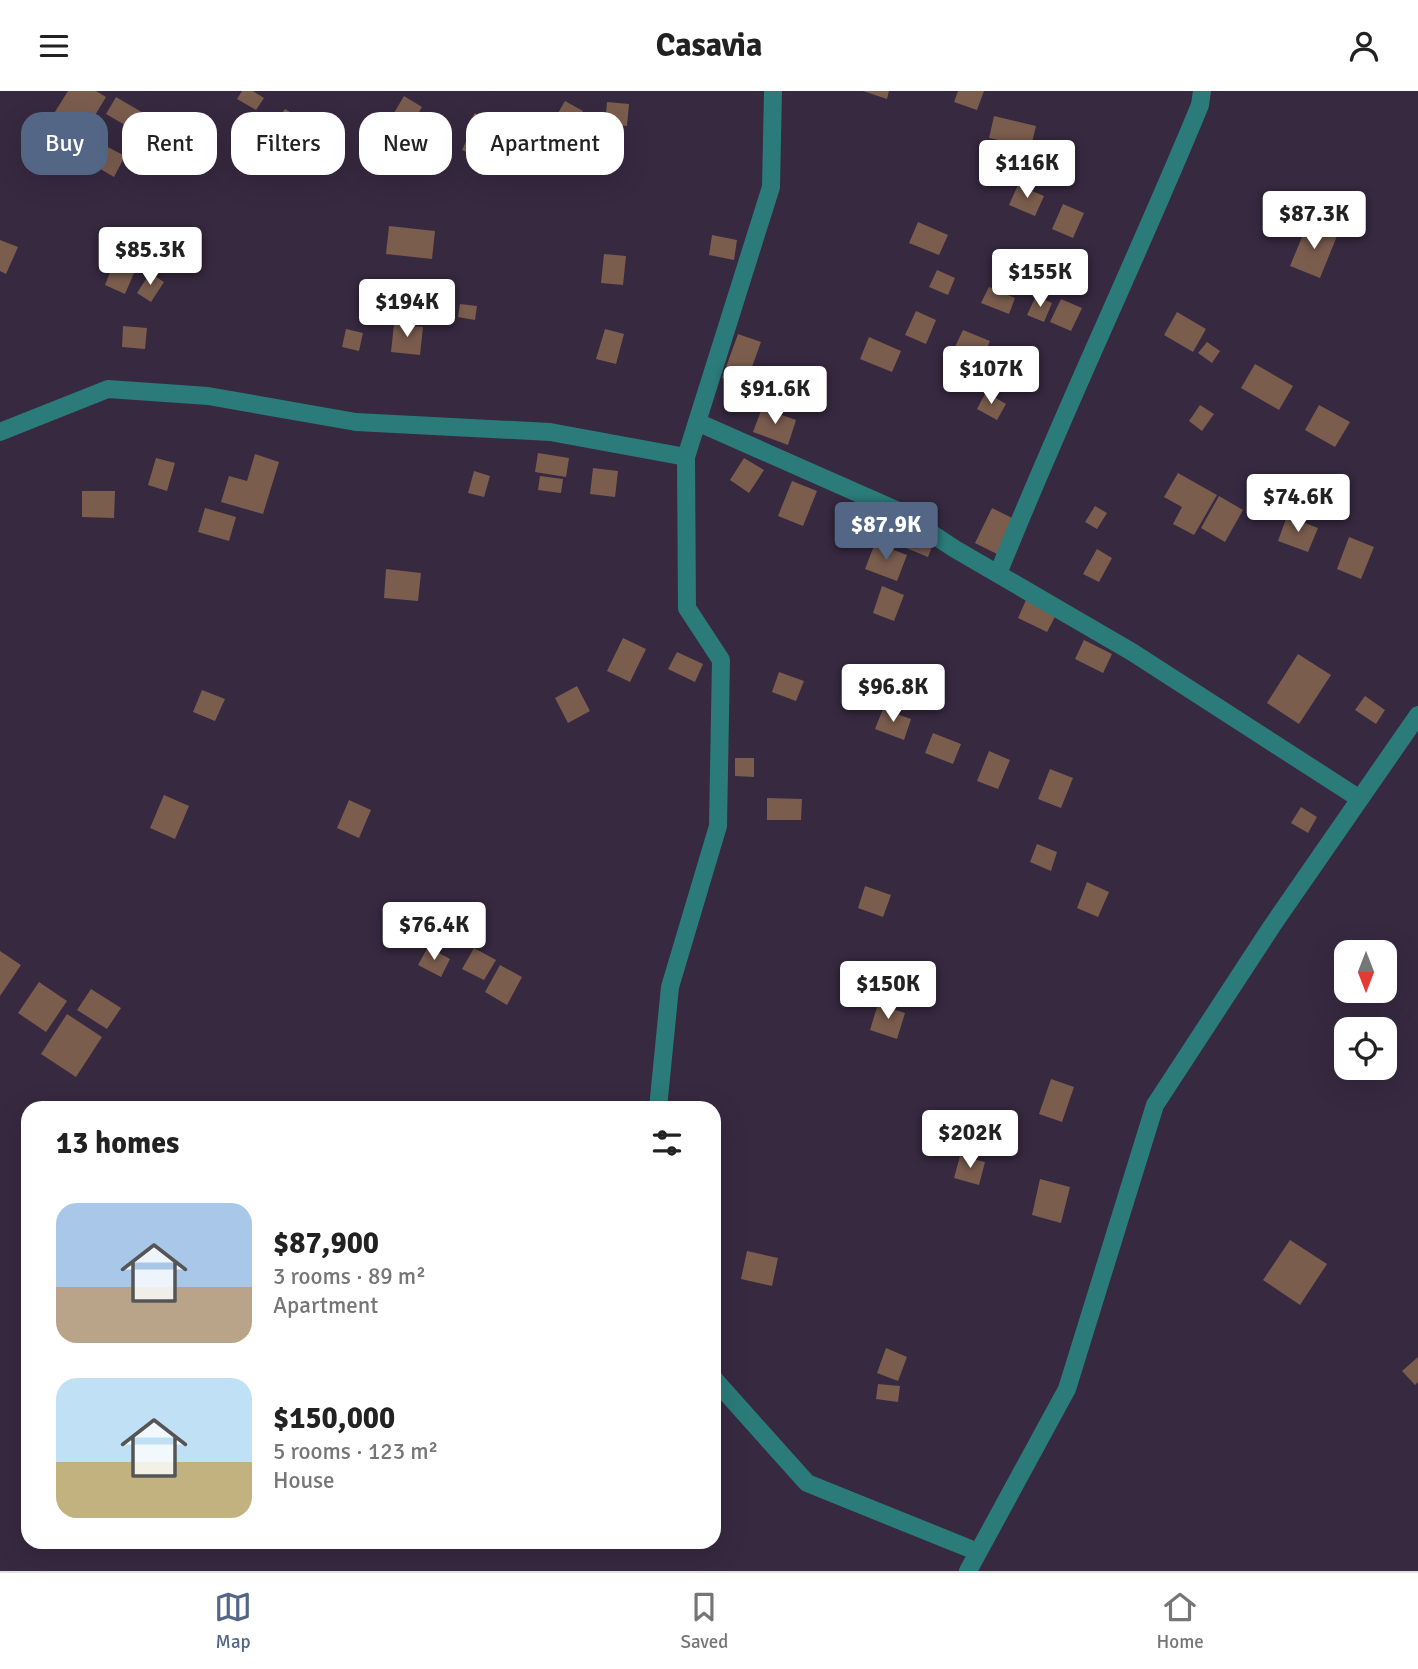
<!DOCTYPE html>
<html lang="en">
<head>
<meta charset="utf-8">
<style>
	body { margin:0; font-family:Signika,sans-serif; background:#f2f2f2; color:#222; height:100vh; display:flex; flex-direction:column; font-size:26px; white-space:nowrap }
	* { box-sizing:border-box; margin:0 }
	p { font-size:23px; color:#767676 }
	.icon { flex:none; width:38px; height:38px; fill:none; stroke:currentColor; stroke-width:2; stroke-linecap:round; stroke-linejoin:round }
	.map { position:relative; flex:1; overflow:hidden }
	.details { position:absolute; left:21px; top:1010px; width:700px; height:448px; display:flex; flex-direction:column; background:#fff; border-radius:21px; box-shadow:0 7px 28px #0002 }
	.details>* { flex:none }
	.hud { position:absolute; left:21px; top:21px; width:700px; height:63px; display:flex; gap:14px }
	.needle { width:46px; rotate:180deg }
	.buttons { position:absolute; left:1334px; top:849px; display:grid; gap:14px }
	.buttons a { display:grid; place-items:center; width:63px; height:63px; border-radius:14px; background:#fff; box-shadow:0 7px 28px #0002; font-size:35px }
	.price { position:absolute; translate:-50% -60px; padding:0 16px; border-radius:7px; background:#fff; color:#222; font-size:23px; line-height:46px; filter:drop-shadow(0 2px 4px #0008) }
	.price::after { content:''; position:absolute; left:50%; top:42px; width:21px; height:16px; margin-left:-10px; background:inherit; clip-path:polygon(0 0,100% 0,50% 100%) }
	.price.current { background:#536685; color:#fff }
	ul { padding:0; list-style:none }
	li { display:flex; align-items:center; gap:21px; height:175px; padding:0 35px }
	li span { display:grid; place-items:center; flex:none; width:196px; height:140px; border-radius:21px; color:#555 }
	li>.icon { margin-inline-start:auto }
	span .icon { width:84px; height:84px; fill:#fffc; stroke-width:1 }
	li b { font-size:30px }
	h2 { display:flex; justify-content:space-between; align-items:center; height:84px; padding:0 35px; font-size:30px }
	.tag { padding:0 24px; border-radius:21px; background:#fff; box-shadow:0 7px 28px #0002; font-size:24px; line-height:63px }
	.tag.current { background:#536685; color:#fff }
	header { display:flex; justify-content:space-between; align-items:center; height:91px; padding:0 35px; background:#fff; font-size:32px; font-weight:700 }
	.dock { display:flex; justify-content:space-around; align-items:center; height:98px; border-top:2px solid #e0e0e0; background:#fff; font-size:19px; color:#767676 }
	.dock a { display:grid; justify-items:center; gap:4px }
	.dock .current { color:#536685 }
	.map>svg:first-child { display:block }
	.building { fill:#7b5d4e }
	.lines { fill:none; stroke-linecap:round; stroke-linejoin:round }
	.minor { stroke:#2a7b79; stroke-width:18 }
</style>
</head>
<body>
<header><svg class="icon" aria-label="menu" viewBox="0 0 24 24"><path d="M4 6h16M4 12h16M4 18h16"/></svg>Casavia<svg class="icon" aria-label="person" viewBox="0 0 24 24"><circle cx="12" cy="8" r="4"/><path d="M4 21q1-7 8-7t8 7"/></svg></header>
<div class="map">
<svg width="1418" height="1480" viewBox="0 0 1418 1480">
	<rect width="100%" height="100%" fill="#372940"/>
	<path class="building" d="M68 0H96L106 6 79 51 48 32Z
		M242 0H253L264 7 256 19 237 8Z
		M863 0H889L887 8Z
		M958 0H984L977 19 954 11Z
		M404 5 422 16 412 33 394 22Z
		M116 6 145 23 135 40 106 23Z
		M565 10 583 20 572 39 554 29Z
		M607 11 629 13 627 35 605 33Z
		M285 18 303 29 296 42 276 30Z
		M475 22 486 29 481 37 470 30Z
		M994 25 1036 35 1031 56 989 47Z
		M541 26 570 43 560 61 530 44Z
		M327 41 344 52 335 67 318 57Z
		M470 42 486 49 478 66 462 59Z
		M989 51 1012 56 1007 77 983 72Z
		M102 53 125 65 114 86 92 73Z
		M1018 94 1044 105 1035 125 1009 114Z
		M1063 113 1084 122 1073 147 1052 138Z
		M918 131 948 144 939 164 909 152Z
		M1307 134 1337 145 1320 187 1290 175Z
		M389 135 435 140 432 168 386 163Z
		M712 144 737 149 734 169 709 164Z
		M0 149 18 156 6 183 0 180Z
		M604 163 626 165 623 194 601 192Z
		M113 174 134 182 125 203 105 194Z
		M937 179 955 187 948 204 929 196Z
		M150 182 164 191 151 211 137 202Z
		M989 196 1015 207 1009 223 981 212Z
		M1036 205 1052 212 1044 231 1027 224Z
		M1061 208 1082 217 1071 240 1050 231Z
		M460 213 477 215 475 229 458 226Z
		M916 220 936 229 926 253 905 244Z
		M1177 221 1206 238 1193 261 1164 244Z
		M394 233 423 236 420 264 391 261Z
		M123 235 147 237 145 258 122 256Z
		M346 238 363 242 359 260 342 256Z
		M605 238 624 243 616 273 596 268Z
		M963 239 990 250 980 274 952 262Z
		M738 243 761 251 745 295 722 287Z
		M869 246 901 260 892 281 860 268Z
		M1207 251 1220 260 1212 272 1198 262Z
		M1255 273 1293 295 1279 319 1241 297Z
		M986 301 1006 313 997 329 977 318Z
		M1200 314 1214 323 1202 340 1189 330Z
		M1319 314 1350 331 1335 356 1305 339Z
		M762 317 796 329 788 354 753 341Z
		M538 362 569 367 566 386 535 381Z
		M255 363 279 371 263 423 221 411 229 385 247 390Z
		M156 367 175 372 167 400 148 394Z
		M744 367 764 379 749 402 730 389Z
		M593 377 618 380 615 406 590 403Z
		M474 380 490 385 484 406 468 402Z
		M1178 382 1217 404 1194 444 1173 433 1182 416 1164 406Z
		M540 385 563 388 561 402 538 399Z
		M792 390 817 400 803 435 778 425Z
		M82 400H115L114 427 82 426Z
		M1219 405 1243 419 1225 451 1201 437Z
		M1095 415 1107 422 1097 438 1085 431Z
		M205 417 236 426 229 450 198 441Z
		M992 417 1014 428 997 463 975 452Z
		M1287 425 1318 437 1308 461 1278 450Z
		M913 440 935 448 928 466 906 457Z
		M1349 446 1374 456 1361 488 1337 478Z
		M875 452 907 464 897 490 865 478Z
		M1097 458 1112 467 1099 491 1083 483Z
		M386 478 421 482 418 510 384 507Z
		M882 495 904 504 894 530 873 522Z
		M1026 509 1056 524 1047 541 1018 527Z
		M623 547 646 558 630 591 607 580Z
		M1084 549 1112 563 1103 582 1075 568Z
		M677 561 703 573 695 591 668 578Z
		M1298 563 1331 584 1299 633 1267 612Z
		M779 581 804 590 796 610 772 601Z
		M577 595 590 620 568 632 555 607Z
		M202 599 225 608 215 630 193 621Z
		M1365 605 1385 619 1376 633 1355 619Z
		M883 618 911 628 904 649 875 638Z
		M933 642 961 653 953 673 925 662Z
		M989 660 1010 669 998 698 977 690Z
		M735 667H754V686L735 685Z
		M1050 678 1073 687 1061 717 1038 708Z
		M164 704 189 715 175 748 150 737Z
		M767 707 802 708 801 729H767Z
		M349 709 371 719 359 747 337 737Z
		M1301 716 1317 726 1308 742 1291 732Z
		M1037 753 1057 761 1051 780 1030 771Z
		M1087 791 1109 801 1098 826 1077 817Z
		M865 795 891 804 883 826 858 817Z
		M428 856 450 868 441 886 418 874Z
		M474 857 496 869 484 889 462 878Z
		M0 860 21 874 0 905Z
		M500 874 522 886 507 914 485 901Z
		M39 891 67 910 46 941 18 922Z
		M91 898 121 917 107 938 77 919Z
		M878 913 905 922 897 948 870 939Z
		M67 923 102 946 76 986 41 963Z
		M1051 988 1074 996 1062 1031 1039 1023Z
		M960 1065 985 1071 979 1094 954 1087Z
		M1040 1088 1070 1096 1061 1132 1032 1124Z
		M1290 1149 1327 1173 1300 1214 1263 1189Z
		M747 1160 778 1167 772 1195 741 1188Z
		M886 1257 907 1266 898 1290 877 1282Z
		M1418 1266V1291L1415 1294 1402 1280Z
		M878 1293 900 1295 898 1311 876 1308Z"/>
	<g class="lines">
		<path class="minor" d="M697 331 896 419 955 458 1132 561 1360 708
			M0 341 108 298 208 305 356 331 550 341 686 366
			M998 483C1061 325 1135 172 1200 14L1202 0
			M658 1017 670 896 718 735 721 569 687 517 686 366 771 96 773 0
			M714 1288 807 1392 978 1461
			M968 1480 1067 1298 1155 1014 1272 835 1418 624"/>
	</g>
</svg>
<div class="buttons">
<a><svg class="needle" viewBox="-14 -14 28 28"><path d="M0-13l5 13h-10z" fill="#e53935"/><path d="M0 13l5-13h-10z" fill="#767676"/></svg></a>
<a><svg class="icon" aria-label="locate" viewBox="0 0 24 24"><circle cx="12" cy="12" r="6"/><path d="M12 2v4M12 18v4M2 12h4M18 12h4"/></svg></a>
</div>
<b class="price" style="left:1027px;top:109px">$116K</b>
<b class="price" style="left:1314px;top:160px">$87.3K</b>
<b class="price" style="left:150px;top:196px">$85.3K</b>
<b class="price" style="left:1040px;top:218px">$155K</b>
<b class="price" style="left:407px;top:248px">$194K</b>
<b class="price" style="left:991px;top:315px">$107K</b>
<b class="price" style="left:775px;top:335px">$91.6K</b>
<b class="price" style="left:1298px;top:443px">$74.6K</b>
<b class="price current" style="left:886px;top:471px">$87.9K</b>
<b class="price" style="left:893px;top:633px">$96.8K</b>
<b class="price" style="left:434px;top:871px">$76.4K</b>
<b class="price" style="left:888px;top:930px">$150K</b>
<b class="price" style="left:970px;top:1079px">$202K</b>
<div class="hud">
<a class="tag current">Buy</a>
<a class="tag">Rent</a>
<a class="tag">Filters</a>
<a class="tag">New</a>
<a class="tag">Apartment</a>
</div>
<section class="details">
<h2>13 homes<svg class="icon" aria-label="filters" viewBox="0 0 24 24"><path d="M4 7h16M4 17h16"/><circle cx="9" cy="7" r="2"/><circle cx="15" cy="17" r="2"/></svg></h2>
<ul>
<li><span style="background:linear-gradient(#a9c7e8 60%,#b9a48a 0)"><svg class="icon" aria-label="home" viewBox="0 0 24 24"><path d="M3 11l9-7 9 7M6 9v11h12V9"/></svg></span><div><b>$87,900</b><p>3 rooms · 89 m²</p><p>Apartment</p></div></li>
<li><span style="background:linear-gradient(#bfe0f5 60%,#c2b280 0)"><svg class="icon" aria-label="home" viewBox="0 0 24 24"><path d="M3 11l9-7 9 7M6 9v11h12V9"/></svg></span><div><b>$150,000</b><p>5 rooms · 123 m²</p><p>House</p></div></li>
</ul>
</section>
</div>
<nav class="dock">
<a class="current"><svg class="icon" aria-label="map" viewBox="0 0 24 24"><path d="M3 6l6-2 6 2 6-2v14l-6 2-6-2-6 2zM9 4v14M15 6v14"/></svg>Map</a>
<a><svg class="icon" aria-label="saved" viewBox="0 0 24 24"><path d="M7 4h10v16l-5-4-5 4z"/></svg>Saved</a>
<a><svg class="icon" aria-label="home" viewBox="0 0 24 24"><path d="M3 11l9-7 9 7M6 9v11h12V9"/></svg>Home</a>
</nav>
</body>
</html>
